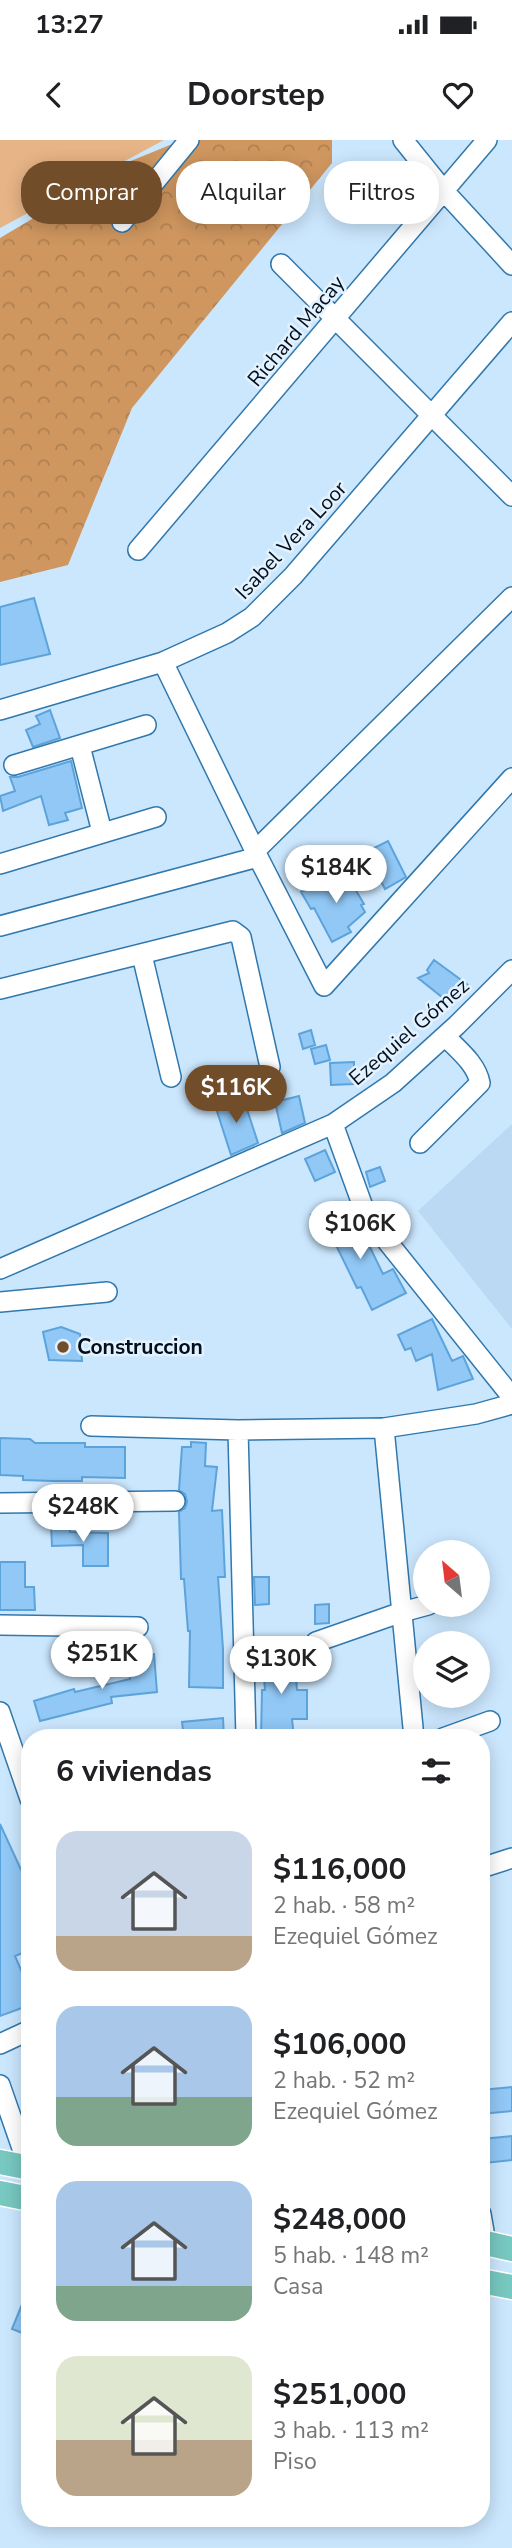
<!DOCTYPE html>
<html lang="es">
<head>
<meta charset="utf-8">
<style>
	body { margin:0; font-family:"Nunito Sans",sans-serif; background:#f6f6f6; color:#202124; height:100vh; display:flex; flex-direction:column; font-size:26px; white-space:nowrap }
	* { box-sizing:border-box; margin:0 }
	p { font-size:23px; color:#757577 }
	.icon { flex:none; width:38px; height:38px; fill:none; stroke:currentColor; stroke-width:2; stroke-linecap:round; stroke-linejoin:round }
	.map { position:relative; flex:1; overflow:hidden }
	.side { position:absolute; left:21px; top:1589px; width:469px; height:798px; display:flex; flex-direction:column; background:#fff; border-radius:28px; box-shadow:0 4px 18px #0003 }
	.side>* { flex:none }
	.hud { position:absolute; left:21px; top:21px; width:471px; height:63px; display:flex; gap:14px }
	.needle { width:46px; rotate:332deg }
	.buttons { position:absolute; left:413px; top:1400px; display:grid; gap:14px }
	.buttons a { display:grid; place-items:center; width:77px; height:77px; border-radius:50%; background:#fff; box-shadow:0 4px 18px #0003; font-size:35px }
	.price { position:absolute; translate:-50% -60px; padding:0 16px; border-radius:24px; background:#fff; color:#222; font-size:23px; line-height:46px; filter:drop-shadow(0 2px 4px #0008) }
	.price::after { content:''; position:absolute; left:50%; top:42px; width:21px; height:16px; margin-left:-10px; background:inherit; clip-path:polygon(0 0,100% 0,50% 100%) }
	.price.active { background:#724d29; color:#fff }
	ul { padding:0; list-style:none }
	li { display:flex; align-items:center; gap:21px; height:175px; padding:0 35px }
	li span { display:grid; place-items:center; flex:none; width:196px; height:140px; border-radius:21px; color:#555 }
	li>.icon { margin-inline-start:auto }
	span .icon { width:84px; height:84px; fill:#fffc; stroke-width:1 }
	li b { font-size:30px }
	h2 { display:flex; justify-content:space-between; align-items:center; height:84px; padding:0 35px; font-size:30px }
	.pill { padding:0 24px; border-radius:28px; background:#fff; box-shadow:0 4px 18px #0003; font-size:24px; line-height:63px }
	.pill.active { background:#724d29; color:#fff }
	.status { display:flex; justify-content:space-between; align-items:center; height:49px; padding:0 35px; background:#fff; direction:ltr }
	.status svg { height:19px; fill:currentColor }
	header { display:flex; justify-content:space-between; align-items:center; height:91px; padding:0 35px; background:#fff; font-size:32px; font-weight:700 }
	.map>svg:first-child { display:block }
	.built { fill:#bbd9f3 }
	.grass { fill:#e6b486 }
	.forest { fill:url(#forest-crowns) }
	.building { fill:#91c8f6; stroke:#5da3db; stroke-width:2 }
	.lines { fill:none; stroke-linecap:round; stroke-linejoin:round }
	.minor-casing { stroke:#3078ad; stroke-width:22 }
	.major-casing { stroke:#fff; stroke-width:27 }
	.minor { stroke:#fff; stroke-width:19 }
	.major { stroke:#77c8c0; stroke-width:24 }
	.poi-dot { fill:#724d29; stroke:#e4f2fe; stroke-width:2.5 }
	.labels { text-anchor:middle; stroke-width:5; stroke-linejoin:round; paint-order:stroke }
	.street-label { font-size:21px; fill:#000f1f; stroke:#e4f2fe }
	.poi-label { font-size:21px; font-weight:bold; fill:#000f1f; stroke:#e4f2fe; text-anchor:start }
</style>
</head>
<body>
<div class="status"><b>13:27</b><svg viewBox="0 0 49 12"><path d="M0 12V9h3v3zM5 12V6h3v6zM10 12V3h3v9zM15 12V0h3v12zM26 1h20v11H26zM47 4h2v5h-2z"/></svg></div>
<header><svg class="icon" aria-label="back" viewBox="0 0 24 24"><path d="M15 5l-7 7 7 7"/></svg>Doorstep<svg class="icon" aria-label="heart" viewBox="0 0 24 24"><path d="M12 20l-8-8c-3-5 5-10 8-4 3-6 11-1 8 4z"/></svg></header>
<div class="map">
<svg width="512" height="2408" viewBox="0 0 512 2408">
	<defs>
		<pattern id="forest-crowns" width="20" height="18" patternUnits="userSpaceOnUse" patternTransform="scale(1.75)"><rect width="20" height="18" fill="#cf965f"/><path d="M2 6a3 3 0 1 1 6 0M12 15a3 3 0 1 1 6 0" fill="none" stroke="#b08052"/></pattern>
	</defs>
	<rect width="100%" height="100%" fill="#cbe7fe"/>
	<path class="built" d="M512 984V1189L418 1071Z"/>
	<path class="grass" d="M0 0H164L0 88Z"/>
	<path class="forest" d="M182 0H332V23L132 268 68 425 0 442V98L126 23Z"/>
	<path class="building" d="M34 458 50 514 0 525V467Z
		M50 570 60 598 33 607 26 590 40 584 36 576Z
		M71 621 82 668 65 673 68 680 49 685 41 656 3 671 0 656 15 651 10 637H18Z
		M388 701 406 737 385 749 366 712Z
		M345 732 364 764 361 765 365 772 348 787 351 792 332 802 314 768 311 769 301 752 317 744 318 746Z
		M434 820 468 845 452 865 418 838 429 833 427 830Z
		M311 890 315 905 303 909 299 894Z
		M326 905 330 920 315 924 311 909Z
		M354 922V944L331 945 330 923Z
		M299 956 305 983 282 993 275 962Z
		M244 960 258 1003 231 1015 214 962Z
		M325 1010 335 1032 315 1041 305 1019Z
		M380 1027 385 1041 370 1047 366 1032Z
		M343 1070 353 1107 367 1101 383 1134 393 1129 406 1153 372 1170 361 1147 357 1148 331 1095 323 1097 311 1075Z
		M432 1179 452 1221 463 1216 473 1239 438 1250 432 1214 416 1221 411 1208 405 1210 398 1195Z
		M61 1187 80 1194 82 1221 49 1220 43 1192Z
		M0 1298 30 1299 35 1303H85V1307H125V1338L82 1337V1341H53L23 1340V1336L0 1335Z
		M191 1302 206 1303 205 1326 217 1327 212 1371 222 1370 225 1437H218L223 1509V1548L189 1547 190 1491H188L184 1439H181L179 1372 185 1368 187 1362 185 1354 179 1350 182 1307H191Z
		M51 1384H69L70 1392 108 1393V1426H83V1405L52 1406Z
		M0 1422H25V1447H34L35 1470H0Z
		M254 1437H269V1464L255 1465Z
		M329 1464V1483L315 1484V1465Z
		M294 1510 297 1550H307V1579H292L294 1598H261L262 1550H265L262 1512Z
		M154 1514 157 1552 111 1557 112 1563 40 1581 34 1561 74 1549 75 1552 130 1539 128 1517Z
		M223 1578 224 1598H184L182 1582Z
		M0 1684 23 1734 30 1731V1810L15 1816 27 1844 30 1842V1865L0 1876Z
		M512 1947V1971L481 1974V1950Z
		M512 1996V2020L485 2023 482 1999Z
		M29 2147 30 2148V2196L12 2189Z"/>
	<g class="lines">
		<defs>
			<path id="minor" d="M403 0 444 51 512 125
				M122 82 189 0
				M281 124 512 356
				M138 410 487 0
				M163 522 258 717 324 846 512 638
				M0 570 163 522 227 493 252 477 293 436 512 182
				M80 606 102 692
				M14 625 146 585
				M0 724 156 677
				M0 786 258 717 255 711 512 457
				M142 815 171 937
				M0 849 233 791 241 797 270 927
				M333 984 366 1075 512 1257
				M420 1003 480 943C476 923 458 910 445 896
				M0 1129 333 984 393 943 457 885 512 830
				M0 1162 107 1152
				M91 1286 238 1290 384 1288 385 1294
				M238 1290 246 1598
				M0 1363 175 1361
				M0 1485 138 1487
				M316 1502 402 1472 428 1465
				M0 1572 30 1659
				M414 1598 384 1288 476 1274 512 1264
				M443 1598 490 1581
				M481 1728 512 1718
				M0 1904 30 1890
				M0 1945 30 2031
				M481 2074 486 2103"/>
			<path id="major" d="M0 2022 30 2028
				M0 2053 30 2059
				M481 2102 512 2109
				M481 2141 512 2147"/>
		</defs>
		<use href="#minor" class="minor-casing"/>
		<use href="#major" class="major-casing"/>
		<use href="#minor" class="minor"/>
		<use href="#major" class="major"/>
	</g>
	<circle class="poi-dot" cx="63" cy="1207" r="7"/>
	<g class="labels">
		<g class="street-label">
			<text transform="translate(296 191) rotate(-50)" y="7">Richard Macay</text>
			<text transform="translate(291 400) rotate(-47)" y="7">Isabel Vera Loor</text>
			<text transform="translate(409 892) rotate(-41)" y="7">Ezequiel Gómez</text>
		</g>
		<g class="poi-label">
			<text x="77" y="1214">Construccion</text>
		</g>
	</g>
</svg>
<div class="buttons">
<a><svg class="needle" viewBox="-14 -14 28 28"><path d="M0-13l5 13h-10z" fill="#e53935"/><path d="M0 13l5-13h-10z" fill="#757577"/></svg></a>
<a><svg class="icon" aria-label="layers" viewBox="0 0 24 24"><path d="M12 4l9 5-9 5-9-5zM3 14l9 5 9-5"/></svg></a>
</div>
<b class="price" style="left:336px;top:765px">$184K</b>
<b class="price active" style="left:236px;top:985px">$116K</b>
<b class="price" style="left:360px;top:1121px">$106K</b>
<b class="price" style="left:83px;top:1404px">$248K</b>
<b class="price" style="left:102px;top:1551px">$251K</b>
<b class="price" style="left:281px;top:1556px">$130K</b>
<div class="hud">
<a class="pill active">Comprar</a>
<a class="pill">Alquilar</a>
<a class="pill">Filtros</a>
</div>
<section class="side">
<h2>6 viviendas<svg class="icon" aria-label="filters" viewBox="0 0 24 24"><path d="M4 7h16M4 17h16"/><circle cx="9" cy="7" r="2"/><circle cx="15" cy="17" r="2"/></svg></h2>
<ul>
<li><span style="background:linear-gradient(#c9d6e8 75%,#b9a48a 0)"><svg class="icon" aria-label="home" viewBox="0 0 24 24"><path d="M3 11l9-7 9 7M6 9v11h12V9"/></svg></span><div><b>$116,000</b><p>2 hab. · 58 m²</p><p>Ezequiel Gómez</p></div></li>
<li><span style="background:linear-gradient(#a9c7e8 65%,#7fa58c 0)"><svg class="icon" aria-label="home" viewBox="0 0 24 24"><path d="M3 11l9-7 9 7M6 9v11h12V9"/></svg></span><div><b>$106,000</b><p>2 hab. · 52 m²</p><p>Ezequiel Gómez</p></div></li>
<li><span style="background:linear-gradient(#a9c7e8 75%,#7fa58c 0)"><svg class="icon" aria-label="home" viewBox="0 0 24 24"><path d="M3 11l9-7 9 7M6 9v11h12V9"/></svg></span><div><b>$248,000</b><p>5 hab. · 148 m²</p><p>Casa</p></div></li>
<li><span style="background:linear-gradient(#dfe7d0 60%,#b9a48a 0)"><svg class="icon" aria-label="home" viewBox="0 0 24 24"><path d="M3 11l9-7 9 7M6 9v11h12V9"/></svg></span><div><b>$251,000</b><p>3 hab. · 113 m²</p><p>Piso</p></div></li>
</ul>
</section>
</div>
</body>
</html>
